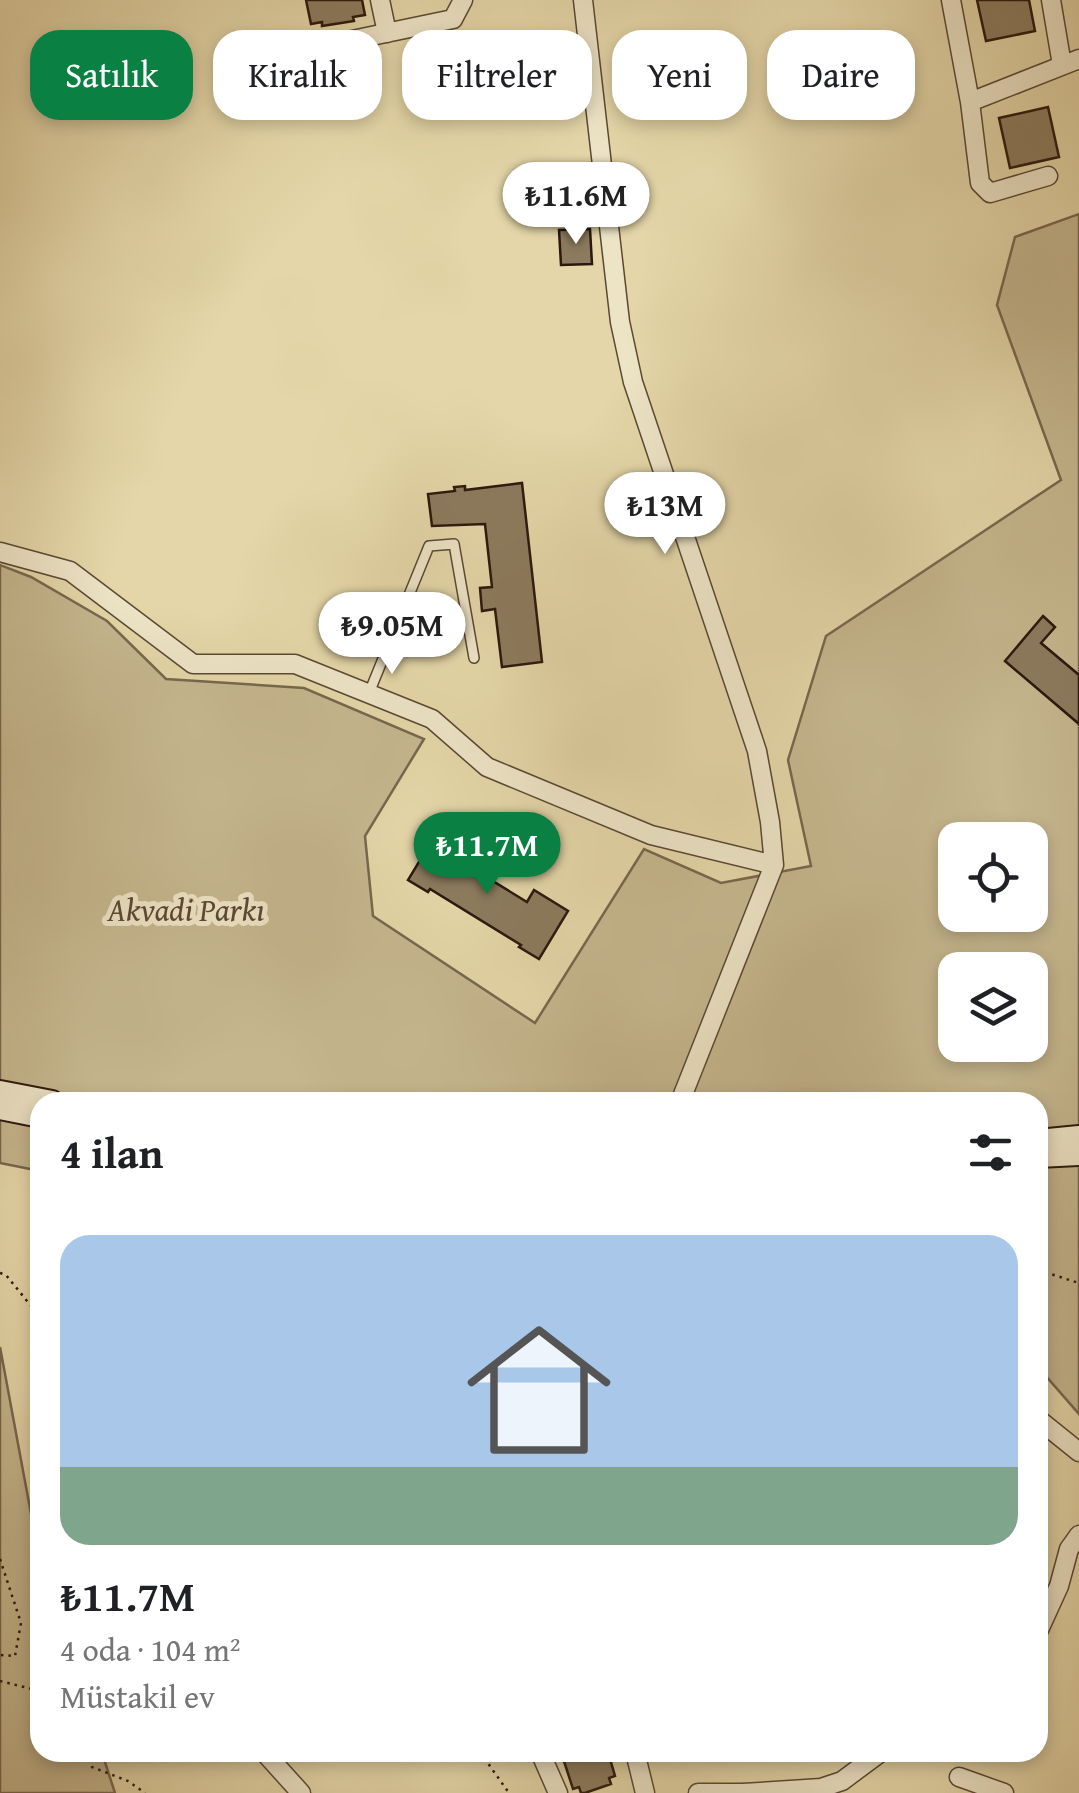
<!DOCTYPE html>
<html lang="tr">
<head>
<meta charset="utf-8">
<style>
	body { margin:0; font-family:"Gentium Book Plus",serif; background:#f6f6f6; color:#202124; height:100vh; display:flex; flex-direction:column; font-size:38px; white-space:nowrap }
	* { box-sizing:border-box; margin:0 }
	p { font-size:32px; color:#757577 }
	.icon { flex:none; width:55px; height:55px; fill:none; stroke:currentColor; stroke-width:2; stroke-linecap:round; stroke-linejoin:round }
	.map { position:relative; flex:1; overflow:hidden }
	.drawer { position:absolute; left:30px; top:1092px; width:1018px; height:670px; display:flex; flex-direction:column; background:#fff; border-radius:30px; box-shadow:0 5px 15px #0003 }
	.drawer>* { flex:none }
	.banner { position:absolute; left:30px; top:30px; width:1020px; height:90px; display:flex; gap:20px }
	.buttons { position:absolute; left:938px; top:822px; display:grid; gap:20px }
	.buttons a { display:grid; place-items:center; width:110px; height:110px; border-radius:20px; background:#fff; box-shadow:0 5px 15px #0003; font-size:50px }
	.price { position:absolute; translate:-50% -85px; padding:0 22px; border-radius:35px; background:#fff; color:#222; font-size:32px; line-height:65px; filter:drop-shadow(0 2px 5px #0008) }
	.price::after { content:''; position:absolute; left:50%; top:60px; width:30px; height:22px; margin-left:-15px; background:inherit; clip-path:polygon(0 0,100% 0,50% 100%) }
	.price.selected { background:#0b8043; color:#fff }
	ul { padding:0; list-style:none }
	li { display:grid; align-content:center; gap:20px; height:530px; padding:0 30px }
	li span { display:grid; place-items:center; height:310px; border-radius:30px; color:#555 }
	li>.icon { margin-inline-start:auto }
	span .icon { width:180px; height:180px; fill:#fffc; stroke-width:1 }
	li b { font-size:42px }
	h2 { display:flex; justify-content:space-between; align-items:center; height:120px; padding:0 30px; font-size:42px }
	.pill { padding:0 35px; border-radius:30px; background:#fff; box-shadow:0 5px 15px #0003; font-size:35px; line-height:90px }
	.pill.selected { background:#0b8043; color:#fff }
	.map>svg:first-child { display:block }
	.green { fill:#c5b68e; stroke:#78674e; stroke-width:2.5; fill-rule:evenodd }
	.building { fill:#8c7b5e; stroke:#2c180e; stroke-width:2.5 }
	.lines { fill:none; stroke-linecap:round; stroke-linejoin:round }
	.lane-casing { stroke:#5a4834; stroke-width:12 }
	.street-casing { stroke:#5a4834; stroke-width:21 }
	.secondary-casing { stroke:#2c180e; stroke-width:26 }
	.path { stroke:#2c180e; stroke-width:2.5; stroke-dasharray:2.5 5; stroke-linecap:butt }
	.lane { stroke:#ede4c6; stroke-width:9 }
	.street { stroke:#ede4c6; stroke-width:18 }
	.secondary { stroke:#ede4c6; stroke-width:22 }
	.labels { text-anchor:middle; stroke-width:10; stroke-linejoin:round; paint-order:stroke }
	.park-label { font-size:32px; font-style:italic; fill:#5a4734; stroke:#ede4c6 }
</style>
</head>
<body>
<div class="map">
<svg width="1079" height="1793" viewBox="0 0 1079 1793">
	<rect width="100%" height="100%" fill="#e4d6a8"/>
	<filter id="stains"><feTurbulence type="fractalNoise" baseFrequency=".002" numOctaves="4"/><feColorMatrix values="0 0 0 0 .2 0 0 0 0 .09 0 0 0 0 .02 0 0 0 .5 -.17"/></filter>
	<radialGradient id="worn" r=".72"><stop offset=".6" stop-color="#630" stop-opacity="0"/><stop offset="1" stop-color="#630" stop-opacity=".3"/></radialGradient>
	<path class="green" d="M1079 214V1414L1038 1367V1102H40V1171L0 1163V565L31 577 107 621 166 679 304 688 424 739 365 836 373 916 535 1023 644 849 721 883 811 866 788 760 826 636 1061 480 997 305 1015 237ZM955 840H1030V915H955ZM955 970H1030V1045H955Z
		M0 1347 40 1562V1752L102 1753 115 1793H0Z"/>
	<path class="building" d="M306 0H362L365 15 353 17 354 21 322 26V22L311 24Z
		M977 0H1029L1035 31 986 41Z
		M1048 107 1059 157 1010 168 999 118Z
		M590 229 592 264 561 265 559 230Z
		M522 483 542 662 502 667 495 609 482 611 480 588 492 587 485 524 432 526 428 494 455 491 454 487 465 486V490Z
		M1043 616 1055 627 1041 643 1079 675V724L1005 661Z
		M437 832 472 853 465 864 527 902 534 890 568 911 539 959 519 947 521 945 430 889 428 892 408 880Z
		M561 1752H608L615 1776 609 1778 611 1784 585 1793H581L579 1787 573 1789Z"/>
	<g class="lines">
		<defs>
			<path id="lane" d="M369 693 429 546 454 544 474 658"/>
			<path id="street" d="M380 0 387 33
				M583 0 620 322 633 382 757 751 770 822 774 865 680 1102
				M951 0 970 102 980 183 990 193 1048 176
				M1051 0 1062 65
				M309 49 453 19 463 0
				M970 102 1079 59
				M0 552 70 571 193 664H295L432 719 487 767 651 835 774 865
				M1038 1419 1079 1452
				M1038 1632 1059 1586 1069 1549 1079 1535
				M264 1752 301 1793
				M540 1752 558 1793
				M635 1752 645 1793
				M959 1777 1004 1793
				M698 1793H742
				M743 1793 821 1788 842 1781 881 1752"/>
			<path id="secondary" d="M0 1092 52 1102
				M0 1108 40 1116
				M1038 1141 1079 1137
				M1038 1156 1079 1154"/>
		</defs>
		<use href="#lane" class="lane-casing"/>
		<use href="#street" class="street-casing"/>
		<use href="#secondary" class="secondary-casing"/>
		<path class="path" d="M1038 1270 1079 1283
			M0 1273 6 1275 40 1317
			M0 1559 21 1623 15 1656 0 1655
			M0 1681 40 1691
			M87 1752 92 1767 128 1781 145 1793
			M480 1752 509 1793
			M944 1752 951 1763
			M961 1762 962 1752"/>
		<use href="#lane" class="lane"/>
		<use href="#street" class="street"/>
		<use href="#secondary" class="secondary"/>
	</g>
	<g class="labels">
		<g class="park-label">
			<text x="186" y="921">Akvadi Parkı</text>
		</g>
	</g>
	<rect width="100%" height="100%" filter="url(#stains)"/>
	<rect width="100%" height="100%" fill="url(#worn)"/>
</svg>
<div class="buttons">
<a><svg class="icon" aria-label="locate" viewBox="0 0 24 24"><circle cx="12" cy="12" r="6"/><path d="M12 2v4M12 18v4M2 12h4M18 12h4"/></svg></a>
<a><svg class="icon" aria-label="layers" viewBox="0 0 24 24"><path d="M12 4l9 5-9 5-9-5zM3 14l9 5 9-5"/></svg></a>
</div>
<b class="price" style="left:576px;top:247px">₺11.6M</b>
<b class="price" style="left:665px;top:557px">₺13M</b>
<b class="price" style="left:392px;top:677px">₺9.05M</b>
<b class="price selected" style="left:487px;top:897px">₺11.7M</b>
<div class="banner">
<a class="pill selected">Satılık</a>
<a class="pill">Kiralık</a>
<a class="pill">Filtreler</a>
<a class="pill">Yeni</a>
<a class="pill">Daire</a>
</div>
<section class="drawer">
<h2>4 ilan<svg class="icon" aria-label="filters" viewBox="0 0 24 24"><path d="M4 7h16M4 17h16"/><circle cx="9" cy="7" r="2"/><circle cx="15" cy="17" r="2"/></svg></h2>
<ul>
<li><span style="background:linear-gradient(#a9c7e8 75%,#7fa58c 0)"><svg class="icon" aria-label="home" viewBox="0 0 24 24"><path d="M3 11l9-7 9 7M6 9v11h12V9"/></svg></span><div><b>₺11.7M</b><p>4 oda · 104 m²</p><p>Müstakil ev</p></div></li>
</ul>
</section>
</div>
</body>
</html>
